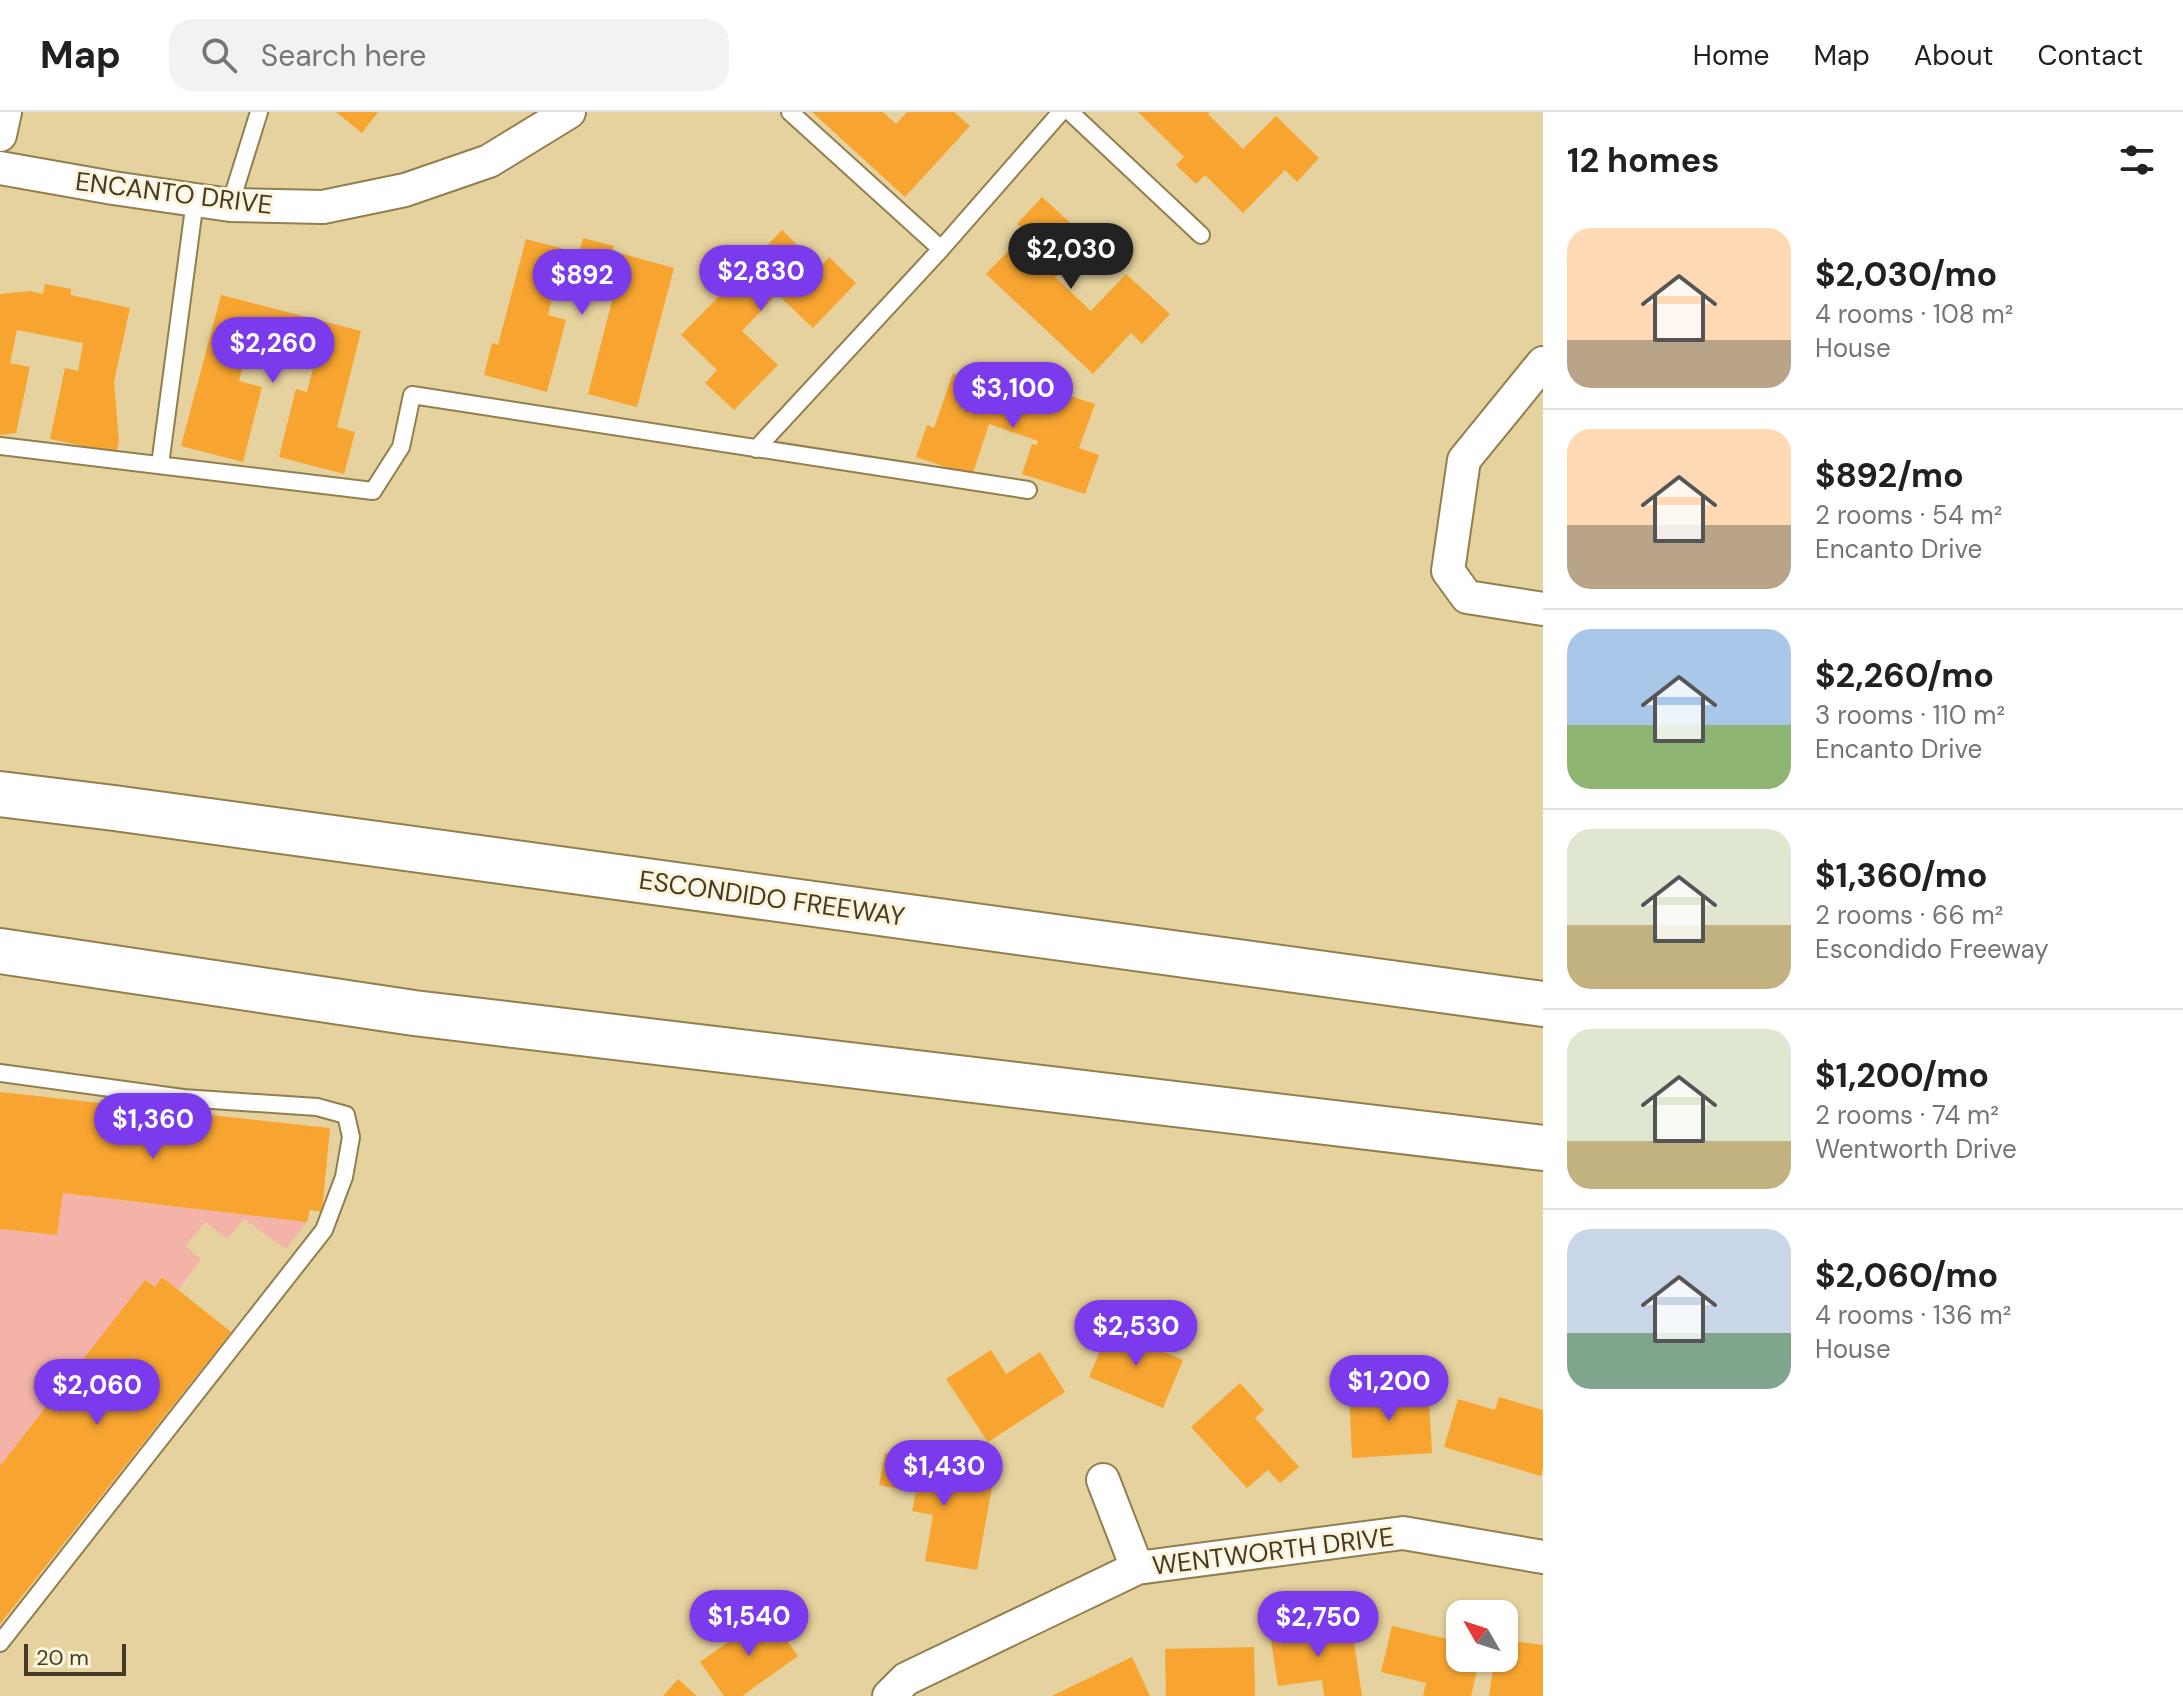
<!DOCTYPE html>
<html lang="en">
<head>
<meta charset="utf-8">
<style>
	body { margin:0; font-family:"DM Sans",sans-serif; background:#f2f2f2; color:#202124; height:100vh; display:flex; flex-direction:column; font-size:30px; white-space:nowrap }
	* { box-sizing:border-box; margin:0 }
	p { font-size:26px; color:#757577 }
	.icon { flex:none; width:44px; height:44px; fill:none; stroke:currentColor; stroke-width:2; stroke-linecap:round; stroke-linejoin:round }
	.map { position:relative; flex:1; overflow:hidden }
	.side { display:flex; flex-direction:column; background:#fff; width:640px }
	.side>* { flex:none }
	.needle { width:52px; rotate:309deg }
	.controls { position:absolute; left:1446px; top:1488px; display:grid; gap:16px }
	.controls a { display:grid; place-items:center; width:72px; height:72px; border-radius:16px; background:#fff; box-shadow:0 2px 6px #0004; font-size:40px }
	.scale { position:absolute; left:24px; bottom:20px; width:102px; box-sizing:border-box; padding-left:8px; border:4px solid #433b26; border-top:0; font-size:22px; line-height:28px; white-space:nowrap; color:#433b26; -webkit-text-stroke:6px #fef4da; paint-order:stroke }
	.price { position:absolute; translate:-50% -68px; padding:0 18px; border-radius:28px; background:#7c3aed; color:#fff; font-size:26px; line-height:52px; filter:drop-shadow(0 2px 4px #0008) }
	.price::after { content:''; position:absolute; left:50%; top:48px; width:24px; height:18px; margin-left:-12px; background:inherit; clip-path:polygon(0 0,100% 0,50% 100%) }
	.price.selected { background:#222; color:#fff }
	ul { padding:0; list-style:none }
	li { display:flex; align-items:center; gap:24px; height:200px; padding:0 24px }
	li+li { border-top:2px solid #e0e0e0 }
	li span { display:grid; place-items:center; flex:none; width:224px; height:160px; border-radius:24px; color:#555 }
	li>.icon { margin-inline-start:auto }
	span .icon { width:96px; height:96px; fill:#fffc; stroke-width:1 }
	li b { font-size:34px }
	h2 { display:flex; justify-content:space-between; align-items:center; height:96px; padding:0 24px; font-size:34px }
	header { display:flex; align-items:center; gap:48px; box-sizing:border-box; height:112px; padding:0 40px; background:#fff; border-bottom:2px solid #e0e0e0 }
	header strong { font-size:38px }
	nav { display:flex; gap:44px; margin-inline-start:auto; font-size:28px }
	.search { width:560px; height:72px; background:#f2f2f2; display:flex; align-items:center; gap:20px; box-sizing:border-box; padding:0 28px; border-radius:24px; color:#757577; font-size:30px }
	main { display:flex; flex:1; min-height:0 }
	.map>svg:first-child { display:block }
	.green { fill:#f4b3a8 }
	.building { fill:#f7a530 }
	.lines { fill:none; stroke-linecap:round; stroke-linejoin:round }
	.lane-casing { stroke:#927f4e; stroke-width:20 }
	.street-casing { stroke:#927f4e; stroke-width:36 }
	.highway-casing { stroke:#927f4e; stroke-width:48 }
	.lane { stroke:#fff; stroke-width:16 }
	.street { stroke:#fff; stroke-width:32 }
	.highway { stroke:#fff; stroke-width:44 }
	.labels { text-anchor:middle; stroke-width:6; stroke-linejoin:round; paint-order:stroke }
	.street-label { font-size:26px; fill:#433b26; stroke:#fef4da }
</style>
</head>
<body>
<header>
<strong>Map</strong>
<div class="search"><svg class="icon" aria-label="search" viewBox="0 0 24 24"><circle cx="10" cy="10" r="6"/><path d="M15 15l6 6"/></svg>Search here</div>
<nav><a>Home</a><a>Map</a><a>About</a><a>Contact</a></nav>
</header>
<main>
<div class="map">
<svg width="1543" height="1584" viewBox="0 0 1543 1584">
	<rect width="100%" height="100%" fill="#e6d29e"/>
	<path class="green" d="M63 1081 307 1110 286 1137 244 1107 227 1127 206 1110 185 1134 201 1147 178 1178 163 1165 155 1175 145 1169 0 1354V1117L57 1123Z"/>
	<path class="building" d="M336 0H378L362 21Z
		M812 0H883L896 12 907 0H954L970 14 905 85Z
		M1138 0H1210L1208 2 1243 37 1276 4 1319 46 1297 70 1285 58 1243 101 1205 63 1196 72 1176 53 1184 45Z
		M1042 85 1089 128 1055 165 1091 199 1126 162 1170 202 1142 232 1131 221 1093 262 986 162 1026 120 1017 112Z
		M782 118 820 155 829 145 856 171 813 216 777 182 742 219 778 253 734 298 705 271 717 258 681 223 724 179 716 171 738 148 746 156Z
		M583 126 614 134 612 139 674 156 637 295 588 282 612 189 555 174 548 203 566 208 547 280 484 263 492 231 498 233 526 127 579 141Z
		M45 172 71 177V183L130 196 114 270 119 329 116 341 50 327 65 256 78 259 83 231 17 218 10 251 30 255 16 321 0 323V182L30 179 43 182Z
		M221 183 361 219 337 315 355 320 344 362 279 345 296 277 307 280 316 245 288 238 286 248 247 238 239 269 262 275 243 350 181 334Z
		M953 261 1008 280 1013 265 1095 292 1079 336 1099 343 1085 382 1022 362 1032 332 1037 333 1038 329 989 312 972 364 916 345 927 313 934 316Z
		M0 980 330 1016 322 1100 310 1098 307 1110 63 1081 57 1123 0 1117Z
		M162 1165 231 1220 0 1512V1354L145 1168 155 1175Z
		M1109 1217 1183 1248 1163 1296 1089 1265Z
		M991 1238 1006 1262 1040 1240 1065 1280 988 1330 946 1267Z
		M1240 1271 1264 1298 1255 1306 1299 1355 1280 1371 1268 1358 1247 1376 1191 1315Z
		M1411 1274 1412 1288H1429L1432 1341 1352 1346 1349 1278Z
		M1499 1285 1543 1298V1356L1541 1364 1444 1335 1458 1287 1495 1298Z
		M885 1341 935 1350 933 1360 993 1370 977 1458 925 1449 933 1403 912 1399 916 1380 879 1373Z
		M768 1502 798 1544 742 1584H724L700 1550Z
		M1351 1510 1362 1584H1324L1322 1568 1278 1574 1270 1522Z
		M1392 1514 1460 1530V1546H1480L1471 1584H1423L1426 1571 1381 1560Z
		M1504 1528 1543 1533V1584H1489L1495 1546H1504Z
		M1254 1535 1255 1584H1166L1165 1537Z
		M1132 1545 1150 1584H1052Z
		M678 1567 697 1584H663Z"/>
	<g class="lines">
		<defs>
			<path id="lane" d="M790 0 941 137
				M1070 0 1201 123
				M230 93 259 0
				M0 334 373 379 401 335 412 283 1028 378
				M756 337 941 137 1061 0
				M160 353 195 88
				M0 961 183 986 317 995 346 1003 351 1025 344 1065 324 1118 0 1531"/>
			<path id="street" d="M0 23 5 0
				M0 56 113 76 230 93 323 95 405 78 489 49 569 0
				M1543 251 1464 348 1448 459 1467 485 1543 497
				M1103 1368 1137 1456
				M889 1584 906 1567 1137 1456 1403 1421 1543 1445"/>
			<path id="highway" d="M0 682 114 696 1543 892
				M0 839 414 901 1543 1036"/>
		</defs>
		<use href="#lane" class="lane-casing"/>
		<use href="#street" class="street-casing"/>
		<use href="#highway" class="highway-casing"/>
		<use href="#lane" class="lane"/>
		<use href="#street" class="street"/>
		<use href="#highway" class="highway"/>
	</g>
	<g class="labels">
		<g class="street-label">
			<text transform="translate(174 81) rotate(7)" y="9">ENCANTO DRIVE</text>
			<text transform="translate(772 786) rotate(8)" y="9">ESCONDIDO FREEWAY</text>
			<text transform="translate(1273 1439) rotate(-7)" y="9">WENTWORTH DRIVE</text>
		</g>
	</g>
</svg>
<div class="controls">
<a><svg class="needle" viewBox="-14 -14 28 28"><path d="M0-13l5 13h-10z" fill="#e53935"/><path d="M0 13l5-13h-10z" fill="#757577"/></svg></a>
</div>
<div class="scale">20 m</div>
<b class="price selected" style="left:1071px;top:179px">$2,030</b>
<b class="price" style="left:761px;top:201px">$2,830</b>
<b class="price" style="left:582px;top:205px">$892</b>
<b class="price" style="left:273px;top:273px">$2,260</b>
<b class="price" style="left:1013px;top:318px">$3,100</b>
<b class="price" style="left:153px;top:1049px">$1,360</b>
<b class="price" style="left:1136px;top:1256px">$2,530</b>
<b class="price" style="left:1389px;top:1311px">$1,200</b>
<b class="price" style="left:97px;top:1315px">$2,060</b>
<b class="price" style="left:944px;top:1396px">$1,430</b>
<b class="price" style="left:749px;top:1546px">$1,540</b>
<b class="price" style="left:1318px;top:1547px">$2,750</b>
</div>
<section class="side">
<h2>12 homes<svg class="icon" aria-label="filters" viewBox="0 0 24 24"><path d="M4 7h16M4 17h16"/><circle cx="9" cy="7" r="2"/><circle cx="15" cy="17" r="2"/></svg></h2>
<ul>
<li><span style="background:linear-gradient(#ffd9b3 70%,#b9a48a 0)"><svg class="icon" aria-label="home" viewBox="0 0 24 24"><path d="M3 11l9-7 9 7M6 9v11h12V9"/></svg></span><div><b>$2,030/mo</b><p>4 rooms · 108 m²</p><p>House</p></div></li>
<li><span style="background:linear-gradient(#ffd9b3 60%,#b9a48a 0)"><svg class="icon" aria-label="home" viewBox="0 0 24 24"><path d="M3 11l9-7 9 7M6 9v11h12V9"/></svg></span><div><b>$892/mo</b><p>2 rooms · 54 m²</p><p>Encanto Drive</p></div></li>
<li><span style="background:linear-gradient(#a9c7e8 60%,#8fb573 0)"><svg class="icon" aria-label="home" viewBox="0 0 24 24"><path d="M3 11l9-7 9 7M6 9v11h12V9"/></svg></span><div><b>$2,260/mo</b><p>3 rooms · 110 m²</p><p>Encanto Drive</p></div></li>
<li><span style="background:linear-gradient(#dfe7d0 60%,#c2b280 0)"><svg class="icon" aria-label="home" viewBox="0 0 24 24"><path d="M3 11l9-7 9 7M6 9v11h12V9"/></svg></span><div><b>$1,360/mo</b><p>2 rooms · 66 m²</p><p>Escondido Freeway</p></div></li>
<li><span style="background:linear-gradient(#dfe7d0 70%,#c2b280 0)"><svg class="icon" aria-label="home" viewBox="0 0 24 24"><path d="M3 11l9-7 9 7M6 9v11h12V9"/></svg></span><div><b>$1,200/mo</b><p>2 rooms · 74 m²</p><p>Wentworth Drive</p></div></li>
<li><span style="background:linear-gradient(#c9d6e8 65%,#7fa58c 0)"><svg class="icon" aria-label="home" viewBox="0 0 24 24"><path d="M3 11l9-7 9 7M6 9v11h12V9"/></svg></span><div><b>$2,060/mo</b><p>4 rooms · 136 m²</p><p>House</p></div></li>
</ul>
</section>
</main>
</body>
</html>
